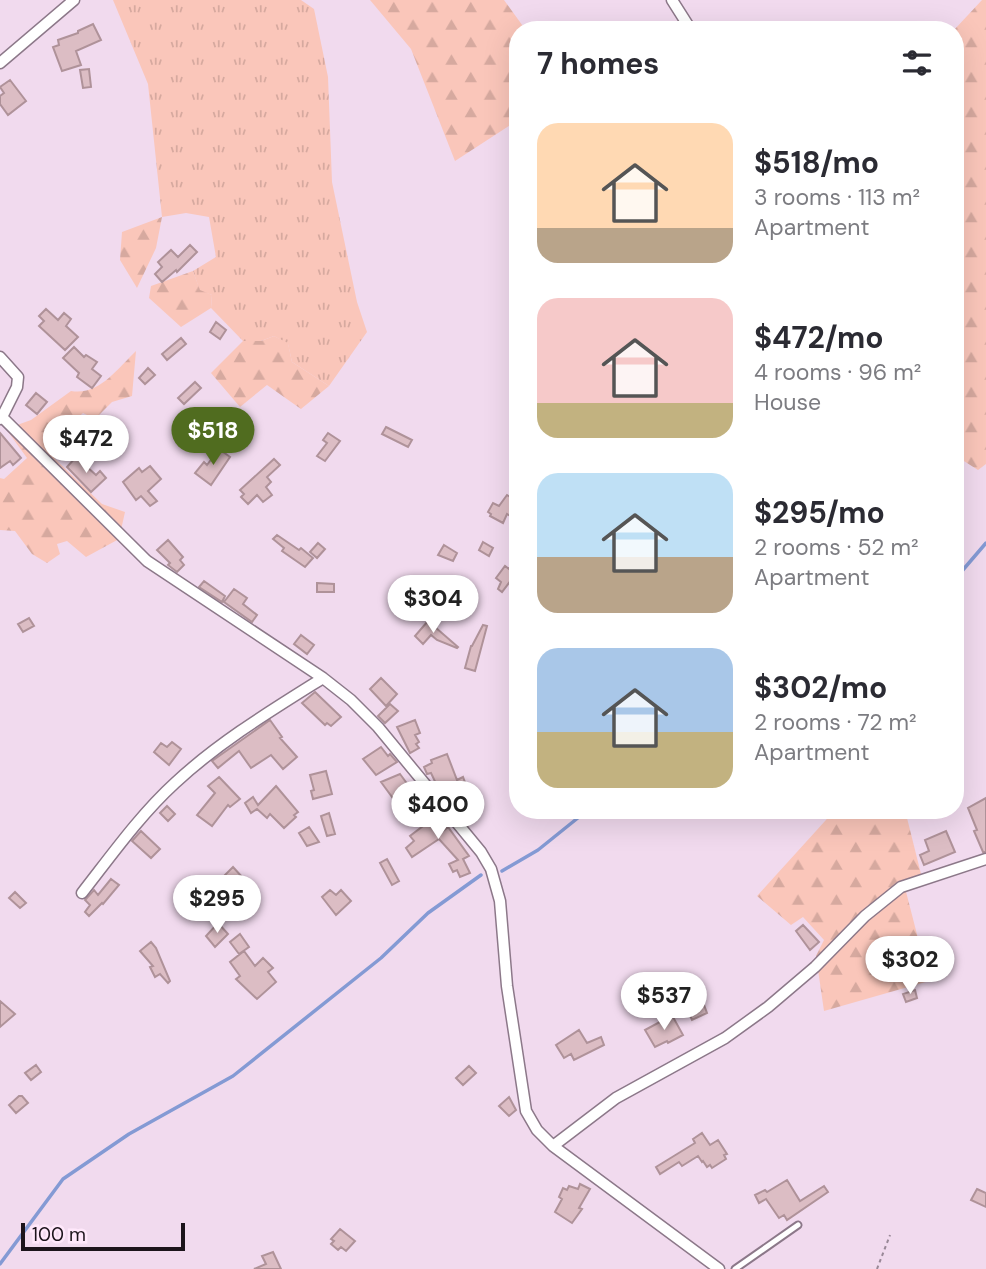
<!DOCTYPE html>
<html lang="en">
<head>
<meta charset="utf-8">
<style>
	body { margin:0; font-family:"DM Sans",sans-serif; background:#f2f2f3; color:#2b2b33; height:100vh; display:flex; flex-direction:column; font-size:26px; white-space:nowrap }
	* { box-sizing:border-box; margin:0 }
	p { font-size:23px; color:#7c7c81 }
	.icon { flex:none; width:38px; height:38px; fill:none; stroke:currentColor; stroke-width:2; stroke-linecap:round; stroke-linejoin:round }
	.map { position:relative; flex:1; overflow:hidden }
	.side { position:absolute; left:509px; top:21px; width:455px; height:798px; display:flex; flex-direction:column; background:#fff; border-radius:28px; box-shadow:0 7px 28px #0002 }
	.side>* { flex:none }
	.scale { position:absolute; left:21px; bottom:18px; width:164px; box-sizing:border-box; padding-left:7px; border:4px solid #1c141b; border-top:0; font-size:19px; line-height:24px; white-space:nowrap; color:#1c141b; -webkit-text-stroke:5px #ffe8fb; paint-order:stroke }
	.price { position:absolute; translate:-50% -60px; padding:0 16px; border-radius:24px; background:#fff; color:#222; font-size:23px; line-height:46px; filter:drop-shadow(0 2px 4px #0008) }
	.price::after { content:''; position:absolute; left:50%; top:42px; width:21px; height:16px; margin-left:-10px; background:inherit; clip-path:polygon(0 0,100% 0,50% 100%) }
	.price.active { background:#506c1f; color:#fff }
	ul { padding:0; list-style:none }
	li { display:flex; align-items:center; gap:21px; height:175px; padding:0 28px }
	li span { display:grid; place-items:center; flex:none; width:196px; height:140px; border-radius:21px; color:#555 }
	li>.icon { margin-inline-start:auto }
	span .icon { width:84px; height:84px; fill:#fffc; stroke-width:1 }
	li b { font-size:30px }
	h2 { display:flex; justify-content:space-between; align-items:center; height:84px; padding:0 28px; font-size:30px }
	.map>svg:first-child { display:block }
	.grass { fill:url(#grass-tufts) }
	.forest { fill:url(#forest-firs) }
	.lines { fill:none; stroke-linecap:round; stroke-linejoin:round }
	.stream { stroke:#849ad4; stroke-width:3.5 }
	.building { fill:#dcbdc4; stroke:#af9299; stroke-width:2 }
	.lane-casing { stroke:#8c7889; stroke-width:9 }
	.street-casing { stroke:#8c7889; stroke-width:13 }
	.path { stroke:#998897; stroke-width:2; stroke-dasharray:3.5 3.5; stroke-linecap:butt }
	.lane { stroke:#fff; stroke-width:5 }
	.street { stroke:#fff; stroke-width:10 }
</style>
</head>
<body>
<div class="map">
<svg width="986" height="1269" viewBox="0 0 986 1269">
	<defs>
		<pattern id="grass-tufts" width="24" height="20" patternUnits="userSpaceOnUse" patternTransform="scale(1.75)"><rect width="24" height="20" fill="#fac6ba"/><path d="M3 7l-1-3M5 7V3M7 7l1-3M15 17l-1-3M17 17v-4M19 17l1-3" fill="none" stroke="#d6a99f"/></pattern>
		<pattern id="forest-firs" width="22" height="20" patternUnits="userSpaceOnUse" patternTransform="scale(1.75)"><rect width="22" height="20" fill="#fac6ba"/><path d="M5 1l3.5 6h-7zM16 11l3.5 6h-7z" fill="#d6a99f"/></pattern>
	</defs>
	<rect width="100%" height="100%" fill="#f1daee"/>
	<path class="grass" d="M113 0H301L314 9 328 77 332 182 357 302 367 332 329 386 292 362 288 344 274 336 261 341H243L211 308 212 295 200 291 193 271 216 257 209 217 186 213 162 217 148 84Z"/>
	<path class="forest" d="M370 0H504L525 29 542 23 546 30H518V120L455 161 411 49Z
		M982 0H986V464L978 470 956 456 954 30Z
		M162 217 156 248 137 288 120 260 122 232Z
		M193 271 200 290 212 295 211 308 181 327 149 298 151 286Z
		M274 336 288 343 292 362 329 386 301 409 267 385 240 407 211 373 243 341H261Z
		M136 351 132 396 112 402 95 419 83 413 69 426 59 440 63 449 54 458 102 504 125 512 119 539 86 557 67 541 57 544 60 554 47 563 32 554 15 531 0 530V478L4 479 27 458 6 429 31 420 71 391C99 396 117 369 136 351Z
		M835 810H918L907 818 921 874 903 880 929 981 824 1011 816 956 824 940 803 917 791 925 757 896Z"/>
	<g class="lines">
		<path class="stream" d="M956 578 986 543
			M655 810 665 815 674 810
			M502 871 538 850 579 817 615 810
			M0 1264 63 1179 129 1134 233 1076 381 958 428 913 481 875"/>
	</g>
	<path class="building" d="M93 24 101 40 76 51 81 65 62 71 53 47 59 45 58 40 78 33V31Z
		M89 69 91 87 83 88 80 70Z
		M10 80 26 101 8 115 0 104V96L4 93 0 87Z
		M190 245 197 252 177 272 176 270 162 282 155 274 162 267 158 262 171 250 178 257Z
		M46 309 58 320 64 313 71 319 66 326 78 337 65 350 39 326 44 321 39 316Z
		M216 322 226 330 220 339 210 332Z
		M181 338 186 344 167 360 162 354Z
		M74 347 84 357 86 355 97 362 92 369 101 376 92 388 77 377 79 373 63 358Z
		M148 368 155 375 145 384 139 378Z
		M195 382 201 388 184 404 178 398Z
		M36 393 47 402 37 414 26 405Z
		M386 427 412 440 408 447 382 434Z
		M0 433 21 458 13 465 10 461 0 468Z
		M328 433 340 441 325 461 317 456 327 443 323 440Z
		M219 449 230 457 211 485 195 473 204 462 207 465Z
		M76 457 96 475 100 471 106 478 91 492 67 467Z
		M274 459 280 465 267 477 271 482 266 487 272 495 263 502 257 495 248 504 241 497 244 494 240 490Z
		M150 466 161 479 148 491 157 501 150 506 141 496 136 500 123 482 139 468 142 472Z
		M507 495 518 502V521L507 514 503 523 490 516 491 514 488 512 493 503 499 506Z
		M277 535 299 550 301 548 313 558 305 567 282 551 284 548 273 539Z
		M168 540 183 557 180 560 184 565 177 572 168 565 170 563 157 550Z
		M483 542 493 548 489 556 479 550Z
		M318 543 325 549 317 558 310 552Z
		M444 545 457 553 453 561 438 555Z
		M518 552V571L502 592 498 589 501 582 496 578 505 566 509 569Z
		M204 581 225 596 222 602 199 587Z
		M317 583 334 584V592H317Z
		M234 589 247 598 243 604 257 615 252 622 224 602Z
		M29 618 34 626 23 632 18 624Z
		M428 621 458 647 457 648 437 640 431 635 423 644 415 636Z
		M483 625 487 626 475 671 465 668 471 646H472Z
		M301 635 314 645 307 654 294 644Z
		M381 678 397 694 386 706 370 689Z
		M315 692 341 717 331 726 327 723 325 725 302 703Z
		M390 704 398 711 385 723 378 716Z
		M270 720 282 737 280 738 297 757 283 769 271 755 251 768 239 751 218 768 212 761Z
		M415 720 420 733 415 735 419 742 416 744 419 748 410 753 397 727Z
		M172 742 181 749 169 765 154 752 161 743 167 747Z
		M381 747 388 756 390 754 397 762 376 775 363 759Z
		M447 754 457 780 463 777 466 785 452 801 438 788 431 773 427 774 424 767 432 763 431 760Z
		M326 771 332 794 313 799 311 791 314 790 310 775Z
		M400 774 411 789 395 801 381 782Z
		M219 777 240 799 230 807 228 805 212 826 197 815 215 793 208 786Z
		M276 786 298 812 294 815 296 817 284 828 270 814 267 818 257 809 251 813 245 803 253 797 258 805Z
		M986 798V852H983L974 831 977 830 968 808Z
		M427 805 443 831 448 827 469 856 463 859 470 873 460 877 457 870 453 872 449 864 458 860 439 839 412 857 406 848 414 841 410 836 423 826 416 817Z
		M167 806 175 814 168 821 160 813Z
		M329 813 335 834 327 836 321 816Z
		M309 827 319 842 307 846 299 833Z
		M141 831 160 849 151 858 132 841Z
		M946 831 955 852 924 865 920 855 929 851 925 840Z
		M387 859 399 881 392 885 380 863Z
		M233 867 243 878 235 886 225 875Z
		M111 879 119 885 103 904 102 903 89 916 85 912 90 905 85 900 94 890 98 895Z
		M330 890 336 895 341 890 351 901 336 915 322 897Z
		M15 892 26 903 20 908 9 898Z
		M218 923 228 934 215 947 206 936Z
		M803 925 819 942 810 950 796 931Z
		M240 934 249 947 239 954 230 942Z
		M151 942 156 948 170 981 168 983 160 974 155 977 150 967 153 966 140 951Z
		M244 951 255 966 263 958 273 968 268 972 276 982 257 999 236 979 240 976 230 962Z
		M915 990 917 998 906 1002 903 994Z
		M0 1001 15 1014 0 1027Z
		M697 1001 700 1007 704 1005 707 1013 692 1020 686 1006Z
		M673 1017 683 1035 668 1043 667 1041 655 1047 645 1030 667 1018 668 1020Z
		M579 1030 587 1043 601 1037 604 1045 574 1060 571 1054 564 1058 556 1045Z
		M36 1065 41 1072 31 1080 25 1073Z
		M469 1066 476 1073 463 1085 456 1078Z
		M19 1096H22L28 1103 16 1113 9 1105Z
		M509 1097 516 1110 509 1116 499 1106Z
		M702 1133 710 1145 718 1140 727 1154 724 1155 726 1159 712 1168 710 1165 707 1167 703 1161 702 1162 698 1156 682 1166 679 1162 660 1174 656 1167 695 1143 693 1139Z
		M787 1180 800 1201 824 1186 828 1192 787 1220 784 1215 779 1218 766 1199 759 1203 755 1195 765 1190 767 1192Z
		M580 1184 590 1189 579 1208 582 1209 572 1223 555 1212 562 1199 559 1197 563 1188 567 1190 569 1186 578 1189Z
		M977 1189 986 1193V1207L971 1200Z
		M340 1229 355 1241 346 1251 341 1247 338 1250 331 1244 334 1241 331 1239Z
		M273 1252 281 1269H254L266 1264 262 1256Z"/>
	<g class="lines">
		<defs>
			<path id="lane" d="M735 1269 798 1225"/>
			<path id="street" d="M672 0 691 30
				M0 63 74 0
				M0 357 18 377 17 387 2 417
				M0 419 2 417 147 561 323 678 351 700 378 727 481 852 491 869 500 901 507 986 526 1111 537 1130 553 1146 719 1269
				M82 893C111 856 140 815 175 783 219 742 272 710 323 678
				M553 1146 616 1098 725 1038 768 1007 815 967 865 916 901 887 986 859"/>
		</defs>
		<use href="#lane" class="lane-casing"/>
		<use href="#street" class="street-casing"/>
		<path class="path" d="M877 1269 890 1235"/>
		<use href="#lane" class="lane"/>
		<use href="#street" class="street"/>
	</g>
</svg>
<div class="scale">100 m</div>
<b class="price active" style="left:213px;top:467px">$518</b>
<b class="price" style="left:86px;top:475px">$472</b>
<b class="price" style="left:433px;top:635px">$304</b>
<b class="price" style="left:438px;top:841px">$400</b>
<b class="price" style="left:217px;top:935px">$295</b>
<b class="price" style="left:910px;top:996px">$302</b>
<b class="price" style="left:664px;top:1032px">$537</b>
<section class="side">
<h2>7 homes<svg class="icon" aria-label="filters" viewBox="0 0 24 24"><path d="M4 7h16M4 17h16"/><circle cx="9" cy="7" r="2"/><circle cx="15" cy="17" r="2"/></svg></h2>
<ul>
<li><span style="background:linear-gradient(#ffd9b3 75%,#b9a48a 0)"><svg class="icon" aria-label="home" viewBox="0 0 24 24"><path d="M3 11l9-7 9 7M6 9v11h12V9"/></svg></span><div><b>$518/mo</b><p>3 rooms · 113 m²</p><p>Apartment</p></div></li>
<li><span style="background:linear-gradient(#f6c9c9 75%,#c2b280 0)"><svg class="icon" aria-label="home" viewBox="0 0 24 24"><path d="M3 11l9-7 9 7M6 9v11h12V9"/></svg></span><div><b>$472/mo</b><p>4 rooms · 96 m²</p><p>House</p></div></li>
<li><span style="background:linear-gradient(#bfe0f5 60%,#b9a48a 0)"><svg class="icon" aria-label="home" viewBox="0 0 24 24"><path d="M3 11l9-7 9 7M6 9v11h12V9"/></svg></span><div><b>$295/mo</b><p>2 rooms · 52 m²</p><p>Apartment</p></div></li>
<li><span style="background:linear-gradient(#a9c7e8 60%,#c2b280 0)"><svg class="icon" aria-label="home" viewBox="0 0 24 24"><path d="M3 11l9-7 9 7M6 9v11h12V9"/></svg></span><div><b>$302/mo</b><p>2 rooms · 72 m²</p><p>Apartment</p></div></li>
</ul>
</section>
</div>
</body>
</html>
